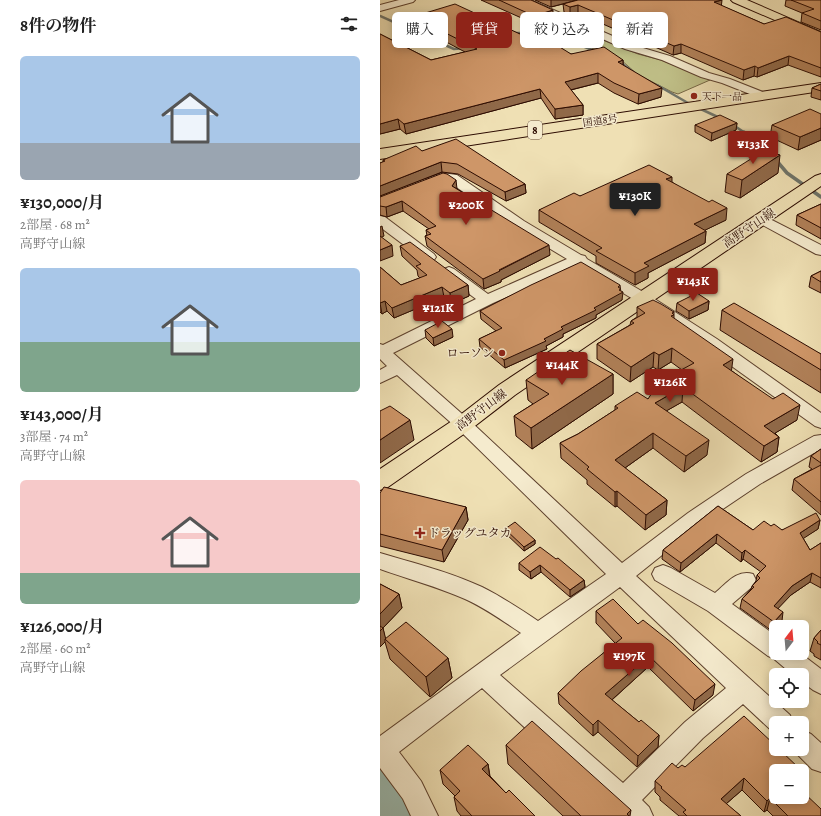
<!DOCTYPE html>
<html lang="ja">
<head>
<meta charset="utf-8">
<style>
	body { margin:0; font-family:Alegreya,"Noto Serif JP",serif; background:#f6f6f6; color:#222; height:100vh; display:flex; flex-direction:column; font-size:15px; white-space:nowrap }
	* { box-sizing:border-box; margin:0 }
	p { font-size:13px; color:#767676 }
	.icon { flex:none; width:22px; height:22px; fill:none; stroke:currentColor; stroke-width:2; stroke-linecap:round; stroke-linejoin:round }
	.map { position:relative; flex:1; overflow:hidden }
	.panel { display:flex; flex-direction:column; background:#fff; width:380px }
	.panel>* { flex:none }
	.top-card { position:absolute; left:12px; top:12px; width:369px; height:36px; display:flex; gap:8px }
	.needle { width:26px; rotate:16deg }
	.fabs { position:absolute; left:389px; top:620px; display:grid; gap:8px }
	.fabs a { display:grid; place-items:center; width:40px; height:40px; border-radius:6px; background:#fff; box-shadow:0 2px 10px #0003; font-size:20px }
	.price { position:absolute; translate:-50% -34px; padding:0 9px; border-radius:4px; background:#8f2418; color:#fff; font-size:13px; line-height:26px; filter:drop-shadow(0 1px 2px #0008) }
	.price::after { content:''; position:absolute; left:50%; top:24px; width:12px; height:9px; margin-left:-6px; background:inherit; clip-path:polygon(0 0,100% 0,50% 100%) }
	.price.selected { background:#222; color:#fff }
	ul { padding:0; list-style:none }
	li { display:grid; align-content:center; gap:8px; height:212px; padding:0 20px }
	li span { display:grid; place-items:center; height:124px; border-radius:6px; color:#555 }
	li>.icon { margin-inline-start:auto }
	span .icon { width:72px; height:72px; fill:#fffc; stroke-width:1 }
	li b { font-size:17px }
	h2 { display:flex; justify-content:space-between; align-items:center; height:48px; padding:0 20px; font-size:17px }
	.chip { padding:0 14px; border-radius:6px; background:#fff; box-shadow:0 2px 10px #0003; font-size:14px; line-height:36px }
	.chip.selected { background:#8f2418; color:#fff }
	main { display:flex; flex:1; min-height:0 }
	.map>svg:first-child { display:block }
	.green { fill:#c0c088; stroke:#766644 }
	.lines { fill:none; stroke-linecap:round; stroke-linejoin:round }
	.stream-far1 { stroke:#6f756b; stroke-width:2.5 }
	.stream { stroke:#6f756b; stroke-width:3.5 }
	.river { fill:#9bbcb3; fill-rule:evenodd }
	.minor-casing { stroke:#5d402d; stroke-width:2 }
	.major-casing { stroke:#2c0b00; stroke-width:2 }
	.highway-casing { stroke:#2c0b00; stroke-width:2 }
	.minor { fill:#f5ebce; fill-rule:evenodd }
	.major { fill:#efe0b4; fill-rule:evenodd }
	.highway { fill:#efe0b4; fill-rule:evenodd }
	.wall { fill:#b18159; stroke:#2c0b00 }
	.shaded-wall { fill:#906949; stroke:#2c0b00 }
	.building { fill:#ce9668; stroke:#2c0b00 }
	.poi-dot { fill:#8f2418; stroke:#f5ebce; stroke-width:1.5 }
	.labels { text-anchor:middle; stroke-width:3; stroke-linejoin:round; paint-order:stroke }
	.far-poi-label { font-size:10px; fill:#2c0b00; stroke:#f5ebce; text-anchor:start }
	.far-street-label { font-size:10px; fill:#2c0b00; stroke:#f5ebce }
	.shield { fill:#f5ebce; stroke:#684e3e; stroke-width:1 }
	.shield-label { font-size:11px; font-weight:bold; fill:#2c0b00 }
	.street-label { font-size:12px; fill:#2c0b00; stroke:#f5ebce }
	.poi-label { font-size:12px; fill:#2c0b00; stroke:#f5ebce; text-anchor:end }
</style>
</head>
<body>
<main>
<section class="panel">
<h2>8件の物件<svg class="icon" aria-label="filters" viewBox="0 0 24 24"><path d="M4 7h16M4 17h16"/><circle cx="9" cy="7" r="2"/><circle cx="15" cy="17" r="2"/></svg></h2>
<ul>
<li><span style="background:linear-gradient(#a9c7e8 70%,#9aa5b1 0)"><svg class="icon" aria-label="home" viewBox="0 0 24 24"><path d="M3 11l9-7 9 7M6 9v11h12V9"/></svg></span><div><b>¥130,000/月</b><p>2部屋 · 68 m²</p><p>高野守山線</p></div></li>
<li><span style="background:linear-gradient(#a9c7e8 60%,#7fa58c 0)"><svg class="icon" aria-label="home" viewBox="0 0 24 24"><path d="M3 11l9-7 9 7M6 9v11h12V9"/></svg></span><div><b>¥143,000/月</b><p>3部屋 · 74 m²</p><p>高野守山線</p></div></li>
<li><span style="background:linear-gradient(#f6c9c9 75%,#7fa58c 0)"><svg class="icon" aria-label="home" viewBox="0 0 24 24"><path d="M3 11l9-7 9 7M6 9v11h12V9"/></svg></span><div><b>¥126,000/月</b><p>2部屋 · 60 m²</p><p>高野守山線</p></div></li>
</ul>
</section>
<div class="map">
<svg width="441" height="816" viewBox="0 0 441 816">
	<rect width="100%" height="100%" fill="#efe0b4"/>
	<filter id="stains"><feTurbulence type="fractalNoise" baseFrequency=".005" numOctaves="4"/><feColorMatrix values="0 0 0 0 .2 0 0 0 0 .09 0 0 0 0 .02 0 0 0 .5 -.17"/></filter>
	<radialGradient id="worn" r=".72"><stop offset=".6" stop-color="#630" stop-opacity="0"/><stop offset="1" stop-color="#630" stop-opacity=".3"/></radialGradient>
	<path class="green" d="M218 38 258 54 281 60 330 80 298 94 292 92 257 74 240 59 201 44Z"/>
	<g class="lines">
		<path class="stream-far1" d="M0 16 74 49 86 48
			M132 33H162L176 35 217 52
			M239 61 253 72
			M277 85 308 103 342 119
			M352 124 365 133"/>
		<path class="stream" d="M364 132 390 153
			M396 160 407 173 441 197"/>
		<path class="river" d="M0 767 14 773 32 802 38 816H0Z"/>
		<defs>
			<path id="minor" d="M19 0H35L33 2 0 11V5Z
				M138 0H151L253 45 290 56 329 73 350 79 388 94 390 96 388 98H380L342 83 321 77 282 60 245 49 140 2Z
				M62 173 77 175 144 221 201 255 205 256 207 259 270 296 337 339 441 413V428L435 426 325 347 258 302 198 266 113 303 13 353 89 420 242 563 308 513 366 474 434 436 441 435V449L380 484 322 523 256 576 410 715 413 723H396V732L392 731 363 704 323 738 262 800 269 807 273 816H240L102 688 19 752 41 781 58 816H31L23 799 0 768V736L141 633C123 621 105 608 85 599 58 587 28 579 0 569V553C34 563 70 572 102 587 122 597 140 609 158 621L226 574 77 428 17 375 0 383V370L7 366 0 359V344L3 345 96 299 64 275 61 272 64 269 69 267 74 269 108 294 187 259 134 227 69 182C61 181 56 186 48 184L46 181 48 178ZM240 587 346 688 305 722 243 783 120 675Z
				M382 215 441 245V255L436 254 377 222 375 219 377 216Z
				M0 216 5 217 54 254 56 257 54 260 49 261 44 260 0 227Z
				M283 565 291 568 335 593C346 584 357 569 373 574L376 580 373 586 352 604 396 636V653H420L441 669V694L433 690 422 682V675H413L393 658 388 656 328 611 275 580 272 574 275 568Z
				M422 730 431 734 441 743V772L432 769 413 750V749H422Z"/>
			<path id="major" d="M351 0H367L441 32V40L353 2Z
				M441 174V186L135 395 91 429 8 487 0 490V469L75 419 119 385 435 176Z"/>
			<path id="highway" d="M441 83V91L0 159V149Z"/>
		</defs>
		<use href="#minor" class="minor-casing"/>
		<use href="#major" class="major-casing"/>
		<use href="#highway" class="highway-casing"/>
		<use href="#minor" class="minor"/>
		<use href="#major" class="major"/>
		<use href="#highway" class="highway"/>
	</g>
	<path class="wall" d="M101 0H151L173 19 155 24Z
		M155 0H197L342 6 384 24 441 32V77L408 65 377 77 374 76 363 80 301 53 293 55 198 13 190 15 184 12 183 4 171 7Z
		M406 0H441V30L421 22 422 13 405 6Z
		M42 14 140 34 191 54 243 60V65L281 97 258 104 234 93 218 83 191 90 203 105V115L175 119 161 98 26 134 20 129 0 134V34L51 60 85 52 55 36 54 27 43 22Z
		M441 84V100L431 97 432 88Z
		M357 123 356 130 331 141 315 132V125Z
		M392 125 441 140 418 150 390 137Z
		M42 151 145 184 146 193 126 201 78 174 62 172 0 196V163L3 162V160Z
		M398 173 360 198 345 192 347 174Z
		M292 182 346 220 325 230 326 231 325 243 268 273V278L255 285 216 263V256L159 222V210L200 196Z
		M77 189 170 255 121 280V282L104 289 47 246 45 236H47L46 230 49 229 33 218 23 211 7 217 0 215V197Z
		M441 204V239L416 225 417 215Z
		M20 246 88 285 89 296 71 304 64 297 14 318 7 311 2 314 0 312V267L21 285 40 278 38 276 37 270 22 256Z
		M441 271V293L429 287 431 276Z
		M240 288 242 300 216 315V318L183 334V337L166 346 167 349 125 368 100 347 99 339 116 331 101 319 100 311Z
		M329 301 328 310 309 319 296 311 297 303Z
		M257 307 294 312V319L352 371 417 420 395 433 399 437 397 452 381 462 302 402 286 411 327 455 304 472 273 448 245 468 287 500 286 515 265 530 237 506 235 507 207 484V480L181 458 180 443 198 434 235 410V406L268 399 302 370 291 362 278 370 273 367 250 382 217 359V344L250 325 251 321 257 317Z
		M342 310 441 354V393L340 330Z
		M45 330 73 337 54 346 46 338Z
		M233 374V394L152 449 136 436 134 416 153 404 148 400 146 380Z
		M441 449V515L412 490 414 479 432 469 429 467 431 456Z
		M0 493 86 507 88 520 64 562 0 546Z
		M338 506 373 530 391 526 402 530 440 520 438 529 423 538 430 550 441 543V588L430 582 411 595 398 608 402 621 392 631 360 608 362 599 371 589 372 586 376 581 377 575 381 572 363 559 361 562 336 543 300 572 282 559 283 550Z
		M125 529 155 540V544L144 551 125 533Z
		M176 559 204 580 205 587 190 597 161 572 151 579 139 570V563Z
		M0 584 19 594 22 608 3 628 5 638 68 658 72 678 50 697 10 659 5 642 0 647Z
		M216 611 258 624 333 695 313 711 268 667 232 700 259 722 279 735 278 747 257 767 218 732 213 736 179 704 178 693 235 643 216 623Z
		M441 630V660L434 656V654L430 651 434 638Z
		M126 745 250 816H183L128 764Z
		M108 764 110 776 126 793 155 816H81L77 811 74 797 75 796 63 784 60 770Z
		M305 767 421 770 420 771H396L441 816H393L387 810 384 812 362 790 346 804 361 816H299L280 800V797L275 792V781L298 768Z"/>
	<path class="shaded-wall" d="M171 0H197L171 7Z
		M342 0 341 9 334 2Z
		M198 5V13L190 15V7Z
		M173 10V19L155 24 154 16Z
		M301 44V53L293 55 294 46Z
		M409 56 408 65 377 77 378 68Z
		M243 60V69L238 62Z
		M375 66 374 76 363 80 364 70Z
		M218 73V83L186 91 185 82Z
		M282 88 281 97 258 104 259 94Z
		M160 89 161 98 26 134 24 124Z
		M203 105V115L175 119V109Z
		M18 119 20 129 0 134V124Z
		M357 123 356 130 331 141 332 133Z
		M441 128V140L418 150 420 137Z
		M400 155 398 173 360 198 362 180Z
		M61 162 62 172 0 196V186Z
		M292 177V188L286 179Z
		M76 180 77 189 72 186Z
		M145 184 146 193 126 201 125 192Z
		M22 201 23 211 7 217 6 207Z
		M347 208 346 220 313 236 314 224Z
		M2 226 4 236 0 238V227Z
		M326 231 325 243 268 273V278L255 285V273L264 263Z
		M12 245 13 256 0 261V250Z
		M169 245 170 255 121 280V282L104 289 103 279Z
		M88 285 89 296 71 304 70 293Z
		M240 285 241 293 243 292 242 300 216 315V318L183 334V337L166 346 167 349 125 368 124 360 164 339 181 327 214 308 238 287Z
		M62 287 64 297 14 318 12 308Z
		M5 301 7 311 2 314 0 303Z
		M329 301 328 310 309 319V311Z
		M72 329 73 337 54 346 53 338Z
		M292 348 291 362 278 370 279 355Z
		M274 352 273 367 250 382 251 367Z
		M353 359 351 374 343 365Z
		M233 374V394L152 449 151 428Z
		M303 387 302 402 274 418 275 403Z
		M420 405 417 420 382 441 384 426Z
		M30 420 34 440 0 463V440Z
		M273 433V448L235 475V460Z
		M399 437 397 452 381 462 384 446Z
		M329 440 327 455 304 472 306 456Z
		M237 491V506L235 507V492Z
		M287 500 286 515 265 530 266 515Z
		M86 507 88 520 64 562 62 550Z
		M440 520 438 529 418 542 420 533Z
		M337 534 336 543 300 572 301 563Z
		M155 540V544L144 551V547Z
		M365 550 363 559 361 562 362 553Z
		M160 565 161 572 151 579 150 572Z
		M432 573 430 582 411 595 392 615 394 606 412 586Z
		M204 580 205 587 190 597V590Z
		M19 594 22 608 2 629 3 628 6 640 5 639V642L0 647V614Z
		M403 612 402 621 392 631 394 622Z
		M269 656 268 667 225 706V694Z
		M68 658 72 678 50 697 46 677Z
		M335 684 333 695 313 711 315 700Z
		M218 720V732L213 736V725Z
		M279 735 278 747 257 767 258 756Z
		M108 764 110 779 102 769Z
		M364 778 362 790 339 810 341 799Z
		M390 798 387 810 384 812 387 801Z
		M251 810 250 816H247V814Z"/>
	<path class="building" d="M119 0H151L173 10 154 16Z
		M198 0H342L334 2 384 24 406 17 441 32V68L409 56 378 68 375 66 364 70 301 44 294 46 198 5 190 7 183 4Z
		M411 0H441V21L422 13 434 9Z
		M75 4 140 34 154 31 191 54 224 47 243 60 238 62 282 88 259 94 234 83 218 73 185 82 203 105 175 109 160 89 24 124 18 119 0 124V34L51 60 97 49 54 27 64 24 42 14Z
		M441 84V91L432 88Z
		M430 109 441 114V128L420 137 392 125Z
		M340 115 357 123 332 133 315 125Z
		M76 139 145 184 125 192 77 164 61 162 0 186V163L5 161 3 160 36 146 42 151Z
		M385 150 400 155 362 180 347 174Z
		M269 165 292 177 286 179 329 202 332 200 347 208 314 224 326 231 264 263 269 266 255 273 216 251 222 248 159 210 194 193 200 196Z
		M63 173 67 174 76 180 72 186 169 245 119 270 120 271 103 279 45 236 51 234 46 230 56 226 32 208 22 201 6 207 0 206V197Z
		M441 204V228L417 215Z
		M0 236 12 245 0 250Z
		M30 242 88 285 70 293 62 287 12 308 5 301 0 303V267L21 285 47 275 36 266 41 264 20 246Z
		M201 262 240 285 238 287 241 289 239 290 243 292 214 308 216 310 181 327 183 329 164 339 166 341 124 360 99 339 122 328 100 311 151 285Z
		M441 271V282L431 276Z
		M317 293 329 301 309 311 297 303Z
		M273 300 281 304 294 312 292 313 294 315 291 316 353 359 343 365 393 399 403 393 420 405 384 426 399 437 384 446 303 387 275 403 329 440 306 456 273 433 235 460 287 500 266 515 237 491 235 492 207 469 209 467 180 443 198 434 238 408 235 406 257 392 268 399 279 382 314 363 292 348 279 355 274 352 251 367 217 344 254 323 251 321 265 313 257 307Z
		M354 303 441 354V370L342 310Z
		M62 321 72 329 53 338 45 330Z
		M190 350 233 374 151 428 134 416 169 394 146 380Z
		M10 406 30 420 0 440V411Z
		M441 449V463L431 456Z
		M441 465V502L414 479Z
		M4 487 86 507 62 550 0 534V493Z
		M338 506 373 530 384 521 391 526 394 524 402 530 436 513 440 520 420 533 430 550 441 543V578L432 573 412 586 394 606 403 612 394 622 362 599 374 587 372 586 380 578 377 575 386 566 365 550 362 553 337 534 301 563 283 550Z
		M135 522 155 540 144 547 125 529Z
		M160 547 176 559 178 558 204 580 190 590 160 565 150 572 139 563Z
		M0 584 19 594 0 614Z
		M233 599 258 624 263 620 292 643 335 684 315 700 269 656 225 694 259 722 261 720 279 735 258 756 218 720 213 725 178 693 201 671 242 638 216 611Z
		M26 622 68 658 46 677 5 639Z
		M0 626 3 628 0 631Z
		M441 630V645L437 643 438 642 434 638Z
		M364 716 396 746V749H399L421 770 419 771H396V797H422V791L441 809V816H408L390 798 387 801 364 778 341 799 361 816H307L303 812 306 810 281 788 282 787 275 781 292 763 298 768 302 765 305 767Z
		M152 721 251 810 247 814 249 816H201L126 745Z
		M88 745 108 764 102 769 126 793 129 790 155 816H92L74 797 80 791 60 770Z"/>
	<g class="poi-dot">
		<circle cx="314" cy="96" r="4"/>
		<circle cx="122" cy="353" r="4"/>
		<path d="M38 527h4v4h4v4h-4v4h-4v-4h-4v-4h4z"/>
	</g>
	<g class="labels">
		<g class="far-poi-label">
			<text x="322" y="100">天下一品</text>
		</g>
		<g class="far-street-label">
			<text transform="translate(220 120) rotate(-8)" y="4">国道8号</text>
		</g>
		<rect class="shield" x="148" y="121" width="14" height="18" rx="3"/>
		<g class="shield-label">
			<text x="155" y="134">8</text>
		</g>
		<g class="street-label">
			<text transform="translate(369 228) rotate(-34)" y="4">高野守山線</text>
			<text transform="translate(101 410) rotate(-37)" y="4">高野守山線</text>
		</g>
		<g class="poi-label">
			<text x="114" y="357">ローソン</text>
			<text x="48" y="537" text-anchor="start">ドラッグユタカ</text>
		</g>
	</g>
	<rect width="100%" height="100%" filter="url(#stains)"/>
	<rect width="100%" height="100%" fill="url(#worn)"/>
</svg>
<div class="fabs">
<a><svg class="needle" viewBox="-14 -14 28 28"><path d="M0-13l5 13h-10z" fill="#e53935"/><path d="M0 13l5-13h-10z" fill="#767676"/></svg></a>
<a><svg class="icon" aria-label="locate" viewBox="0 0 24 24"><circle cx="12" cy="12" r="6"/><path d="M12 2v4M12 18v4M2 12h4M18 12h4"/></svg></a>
<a>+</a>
<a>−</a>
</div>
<b class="price" style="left:373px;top:165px">¥133K</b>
<b class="price selected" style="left:255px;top:217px">¥130K</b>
<b class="price" style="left:86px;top:226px">¥200K</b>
<b class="price" style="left:313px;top:302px">¥143K</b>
<b class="price" style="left:58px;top:329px">¥121K</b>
<b class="price" style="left:182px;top:386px">¥144K</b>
<b class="price" style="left:290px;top:403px">¥126K</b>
<b class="price" style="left:249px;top:677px">¥197K</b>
<div class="top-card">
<a class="chip">購入</a>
<a class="chip selected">賃貸</a>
<a class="chip">絞り込み</a>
<a class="chip">新着</a>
</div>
</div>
</main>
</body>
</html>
